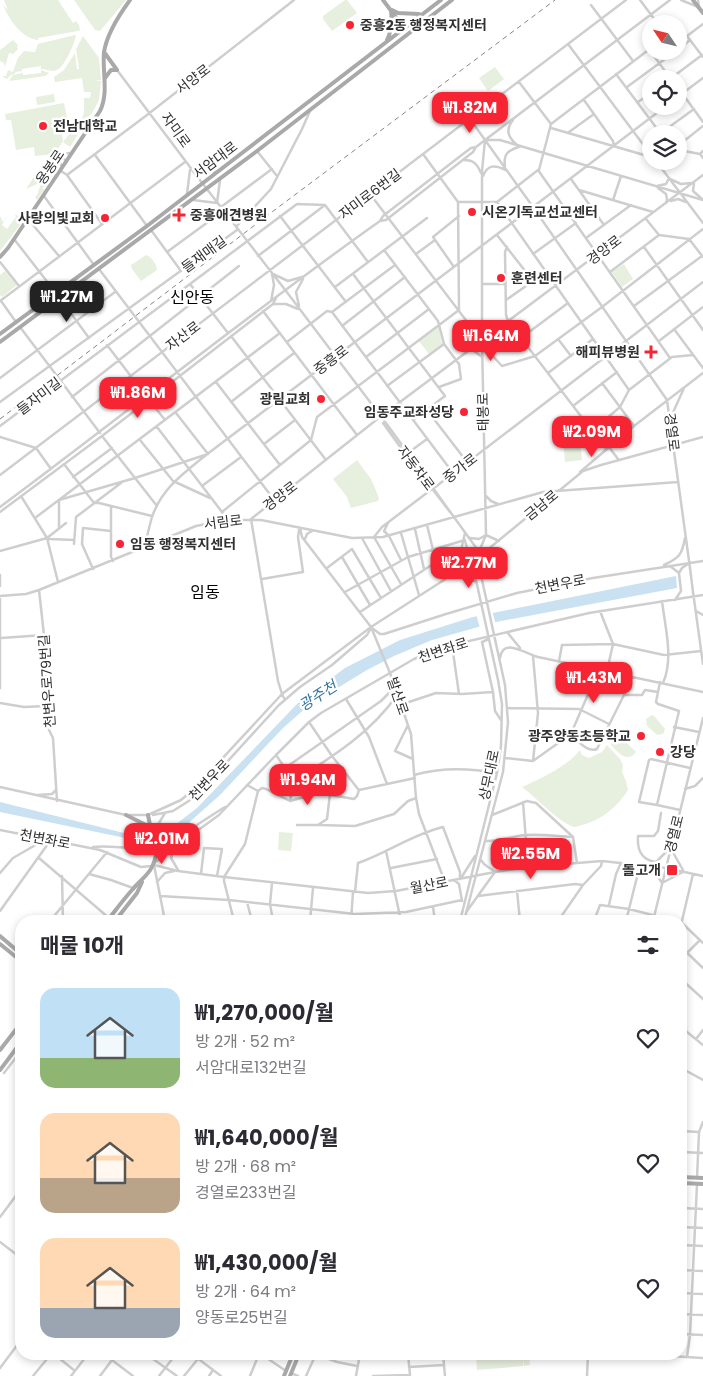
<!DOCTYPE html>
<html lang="ko">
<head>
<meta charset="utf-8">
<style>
	body { margin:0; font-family:Poppins,"Noto Sans KR",sans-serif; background:#f2f2f3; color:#2b2b33; height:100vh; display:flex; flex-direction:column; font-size:19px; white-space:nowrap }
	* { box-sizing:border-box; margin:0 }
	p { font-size:16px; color:#7c7c81 }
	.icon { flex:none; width:28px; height:28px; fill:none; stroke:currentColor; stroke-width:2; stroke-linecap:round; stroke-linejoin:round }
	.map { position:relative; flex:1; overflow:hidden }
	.panel { position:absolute; left:15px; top:915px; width:672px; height:445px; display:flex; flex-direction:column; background:#fff; border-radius:20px; box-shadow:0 2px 8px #0003 }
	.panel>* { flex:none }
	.needle { width:32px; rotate:305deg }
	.fabs { position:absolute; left:642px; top:15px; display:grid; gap:10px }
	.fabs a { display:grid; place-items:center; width:45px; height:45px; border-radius:50%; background:#fff; box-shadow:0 2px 8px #0003; font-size:25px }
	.price { position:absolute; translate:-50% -42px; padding:0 11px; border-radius:10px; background:#f72433; color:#fff; font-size:16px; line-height:32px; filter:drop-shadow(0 1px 2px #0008) }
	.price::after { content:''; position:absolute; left:50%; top:30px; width:15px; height:11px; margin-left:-8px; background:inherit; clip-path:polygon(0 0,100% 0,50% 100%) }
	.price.current { background:#222; color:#fff }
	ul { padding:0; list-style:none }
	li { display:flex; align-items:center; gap:15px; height:125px; padding:0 25px }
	li span { display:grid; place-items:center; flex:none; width:140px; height:100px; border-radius:15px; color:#555 }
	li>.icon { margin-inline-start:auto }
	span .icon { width:60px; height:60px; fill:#fffc; stroke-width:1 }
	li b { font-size:21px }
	h2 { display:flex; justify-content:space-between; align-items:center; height:60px; padding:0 25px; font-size:21px }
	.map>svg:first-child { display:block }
	.green { fill:#e7efde }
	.water { fill:#c9e1f0 }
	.pier { fill:#fff }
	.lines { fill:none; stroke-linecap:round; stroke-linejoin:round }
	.minor { stroke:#cecece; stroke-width:2.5 }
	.major { stroke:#a9a9a9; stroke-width:4 }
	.rail { stroke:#868686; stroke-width:1; stroke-dasharray:5 4; stroke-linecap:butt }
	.minor-bridge { stroke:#cecece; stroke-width:2.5 }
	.major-bridge { stroke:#a9a9a9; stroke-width:4 }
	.poi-dot { fill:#f72433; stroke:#fff; stroke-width:2 }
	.labels { text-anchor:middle; stroke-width:5; stroke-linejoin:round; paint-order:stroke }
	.poi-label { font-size:14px; font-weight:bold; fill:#313131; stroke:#fff; text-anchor:start }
	.street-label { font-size:14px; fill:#313131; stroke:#fff }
	.water-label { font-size:15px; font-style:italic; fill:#35749d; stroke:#fff }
	.quarter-label { font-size:16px; fill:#000; stroke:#fff }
</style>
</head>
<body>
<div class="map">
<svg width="703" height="1376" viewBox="0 0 703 1376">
	<rect width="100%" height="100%" fill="#fff"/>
	<path class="green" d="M4 0H58L73 23 76 21 79 25 80 30 78 31 38 38V40C21 38 9 19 3 5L8 10Z
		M74 0H126L100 31 95 30Z
		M345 0H347L357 13 332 31 323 19V16Z
		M75 35 76 36C74 44 64 71 53 71 50 71 45 69 41 69V66L22 69V71L16 72 13 75 23 73V75L41 73V70L49 73 45 76 9 81 13 75 12 74 7 79 2 76H6L8 70 13 72 18 58 24 51 35 52 38 44Z
		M83 36 99 58 101 80 94 81H101L99 100 95 108 70 147 63 142 82 118 84 113V98H90L91 92H84L82 78 55 82 54 77 64 70 75 53 77 69H79L76 49Z
		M13 40 18 45 17 47 18 49 13 54 9 53 5 67 4 63 0 61V50Z
		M495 67 504 79 488 91 479 78Z
		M54 94 55 102 37 105 36 97Z
		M64 103 67 117 59 119 63 141 55 154 35 156 34 147 16 150 11 120H6L5 114Z
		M57 160 56 165 58 167 45 187H42L44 190 37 200 35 197 37 195 41 184H37L26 189 33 178 39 182 53 161Z
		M10 212 2 225 7 229 16 217 15 214 23 219V221L0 251V216L3 222Z
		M146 255C151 256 157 265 157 270L141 281 132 269 131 265Z
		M624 264 633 279 622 287 612 272Z
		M5 271 17 285 2 297 0 295V275Z
		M437 327 439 328 442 344 429 354 418 340Z
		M579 425 582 460 565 462 562 426Z
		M357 460 371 479 379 498 378 501 351 508 347 497 333 479Z
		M652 715 655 717 665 729 663 734 657 735 647 726 646 719Z
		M615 735 618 739 622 738 636 752C627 764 618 752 611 745Z
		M607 745 620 759 623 765 622 772 626 781 628 790C617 807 602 820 582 825 580 825 577 827 575 827 563 826 533 795 522 787 540 779 568 766 580 750L582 755 589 758 602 752Z
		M279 832 293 833 291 851 278 850Z
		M476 1354 529 1355 530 1365 524 1366 523 1359V1366L477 1370Z"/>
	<path class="water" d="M676 576 677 588 496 622 432 640 394 656 367 670 308 706 283 728 220 795 184 827 152 841 135 840 0 812V802L128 834 150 837 156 835 175 825 197 808 297 704 345 668 400 640 473 617Z"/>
	<path class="pier" d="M492 610 496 625 480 628 476 614Z"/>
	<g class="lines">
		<path class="minor" d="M640 0 658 24
			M681 0 696 6
			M698 0 699 7
			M591 5 633 61
			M679 36H687L703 24
			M687 36 703 57
			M568 44 651 155
			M649 49 670 78
			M679 49 690 40
			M117 70 196 175 286 291 389 427 477 549 474 571 498 680 502 704 501 746 497 773 460 921
			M616 74 661 134
			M670 79 702 55
			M519 82 551 124
			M627 87 676 51
			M679 89 703 122
			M679 96 703 78
			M584 100 613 141 614 146
			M492 101 505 119
			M638 102 651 93
			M470 119 533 207 667 400 690 568
			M513 120C505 130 508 137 517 145
			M551 128 651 157
			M569 132 594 114
			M661 133 694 109
			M487 140H500L703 200
			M679 145 703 126
			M679 150 700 154 703 151
			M257 151 277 176
			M55 154 67 161
			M700 154 703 158
			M57 155 70 153
			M58 155 62 168
			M95 155 147 226
			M464 160C474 160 477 164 481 173
			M656 161 703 223
			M505 166C503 153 509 150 521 146
			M191 168 216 172
			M538 170 670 358
			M539 170 551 124 651 48
			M61 171 67 175 102 224
			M67 175 147 115 294 0
			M483 176C488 164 495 165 506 170
			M571 179 604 225
			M670 179 681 184 691 183
			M694 183 693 191 702 199
			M657 186 666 184 668 180
			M658 188 666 194 667 199 666 203
			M579 190 653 212
			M187 194 190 170
			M370 194 481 340
			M44 196 94 265
			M193 200 217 203
			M613 200 621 176
			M671 201 678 199 686 202
			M458 202H497
			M497 202 629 390 620 407 592 431
			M497 202 538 170
			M217 203 220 180
			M221 207 272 169
			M280 216 346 302
			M28 219 59 256
			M646 219 659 235
			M380 221 386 220 473 152 476 147 485 140 670 0
			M236 227 271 189 302 129 310 111
			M151 230 181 271
			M497 235 533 281
			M586 238 631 205
			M14 239 56 293
			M507 247 505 252 506 315 508 321 606 449
			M644 247 703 330
			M384 250 438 321 444 344 459 364 461 379 439 387
			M167 252 223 211
			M416 254 435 240
			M533 254 576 223
			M258 256 325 205
			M0 262 19 286
			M454 267 433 237 459 216
			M99 269 275 501
			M610 272 659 235 689 239 703 257
			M273 274 288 281 302 277
			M353 274 445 396 413 420
			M190 284 228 333
			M482 284H505
			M335 287 427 218
			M59 297 89 338
			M506 300 546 272
			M0 301 185 162
			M1 301 16 322
			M271 301 274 285 272 274
			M274 304H286L298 309
			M299 306 296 292 303 279
			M634 306 702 256
			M263 311 357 435
			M332 312 453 473
			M482 323 489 329 496 331
			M342 326 405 277
			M20 327 100 433
			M674 329 703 368
			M231 336 326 460
			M521 338 568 303
			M558 339 571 356
			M659 341 703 307
			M287 342 327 311 332 312 395 265
			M107 345 146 396
			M472 348 476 332
			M470 350 474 351 482 357
			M490 353 502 366 535 356 602 307 703 229
			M366 357 429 309
			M548 373 593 339
			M0 378 115 292
			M216 382 280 465
			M602 383 634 426
			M387 386 444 344
			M629 390 672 357 693 355
			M72 397 239 266
			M149 400 165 420
			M0 402 237 230
			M231 402 294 353
			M573 406 617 372
			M427 410 467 462
			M176 413 208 454
			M671 417 684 388
			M383 423 398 444 450 512
			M0 426 297 204 325 205 368 262
			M157 427 222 512 226 520
			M102 436 157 506
			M0 437 36 448 51 469
			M140 440 173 481 210 498
			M264 444 295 420
			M609 447 618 459
			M408 453 427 439
			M64 464 94 503H99L152 516
			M580 472 634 426 703 373
			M0 475 626 0
			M73 477 112 448
			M202 486 241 457
			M434 488 703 282
			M21 496 47 538 58 582
			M486 496 491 501 498 504
			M111 506V557L113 561
			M0 507C128 412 251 312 380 221L383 216 463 154 471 148 476 147
			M0 512 102 436 273 304 276 298
			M222 512 311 440 317 417 459 310 458 202 423 154
			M35 518 280 333
			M388 523 384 531 389 536 401 560
			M59 528V500L135 478 205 455
			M300 528 302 537 371 627 390 673 411 734 416 798 419 814 445 882
			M415 529 424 569
			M401 533 419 595
			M47 538 50 539 74 540
			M362 538 391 591
			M470 538 479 539 486 535 499 541
			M305 539 307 534 312 531
			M465 541 473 569
			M74 544 76 517 121 483
			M144 548C147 538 149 527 152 517 162 488 184 473 206 455L666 106
			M0 551 47 538 66 523
			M478 554 486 535 482 341V171L485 140
			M342 557 370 605
			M664 565C679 558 682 555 685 538
			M670 566 679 573
			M327 568 352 549 381 598
			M93 569 82 544 83 528 111 531
			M456 572 465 533
			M0 575V586
			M449 577 462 575 476 582
			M262 579 303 572 298 537 299 530
			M401 584 374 537 382 527 432 489
			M39 590 44 635 48 728 53 738 57 801
			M345 592 408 557 465 540
			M693 592 703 664
			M0 596 26 594 39 590 196 526 226 520H261L352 538 383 537 543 492 678 482
			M0 599V688
			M675 600 681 591 679 573 682 568 688 564
			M662 601C665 627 674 659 663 683
			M600 611 613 644 607 671
			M696 611 703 615
			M360 612 436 562 427 525
			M372 628 380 634H384L446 614 517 593 593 578 703 561
			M507 632 520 648
			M1 638 44 635
			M489 639 482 642 493 692 495 711 501 720
			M452 645 459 694
			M533 656 538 713 533 761
			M500 658C503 636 527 655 538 657L703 692
			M559 661 562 645 613 644 664 655 701 651
			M660 682 656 702 658 704 679 711 657 805 680 810
			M624 695H642L645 690 658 692
			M346 699 369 737 387 784
			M285 700 282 694 278 681 251 519 380 417 703 175
			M0 703 24 707 46 706
			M400 705 436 693 462 694 493 692
			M507 708 579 709 609 724
			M309 722 332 756 358 789
			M408 725 395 751 413 759
			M674 727 699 732
			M571 735C579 741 587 753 597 749L624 695 631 676
			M276 755 294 781 290 801
			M505 758 533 761 561 741 570 736 599 669
			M285 768 381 701 394 688
			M414 775C442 767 469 768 497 773
			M294 781C332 757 371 733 397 695
			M247 785 258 791 262 788 266 789 290 801 319 793 354 799 357 796 359 790
			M0 787 126 815H147
			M685 789 695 786 703 778
			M359 790 415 778
			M38 795 52 794 56 790
			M523 802 528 867
			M657 805 639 802 649 760 651 759 690 768
			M148 815 181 800 194 789 282 694 371 627 475 560 583 471 601 465 703 437
			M153 815 173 811 195 797 279 705 300 687 332 665 367 635 371 628
			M492 815 527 801 536 803 573 837 577 863
			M297 825H318L327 819 330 794
			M318 825 355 826 394 814 408 801 416 798
			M0 830 100 850 141 867 151 866 168 852 219 815 276 755 309 722 321 713 414 659 439 648 589 613 703 595
			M153 833 165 813
			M486 841C498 842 512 836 525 835 541 834 557 836 573 837
			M93 847C109 845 125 849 140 848 172 846 198 823 225 807
			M155 847 164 849 172 848
			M175 848 171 858 178 870
			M671 849 683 870
			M386 851 401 921
			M39 858 109 918
			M656 862C641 860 637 850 638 836H654L658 831 661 813
			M656 862 670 848
			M154 865 178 871 224 877 368 893 396 891 495 872 528 867 602 861 666 868 703 876
			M154 865 165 921
			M651 866 662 883
			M391 868 437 859
			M0 873 13 858 46 839
			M89 874 111 880 133 888
			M201 874 204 848 222 849 217 876
			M62 876 63 921
			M461 878 475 856
			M454 880 459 884 462 901
			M157 882 165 873 174 871
			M272 883 270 904 273 921
			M662 883 683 872
			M517 891 520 921
			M355 892 358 863C387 853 413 834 443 827L460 872V879
			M160 896 229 900 355 914 406 912 462 900
			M478 896 575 884 583 885
			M247 902 252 921
			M609 905 616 874 621 863
			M433 907 435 921
			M0 911 50 841
			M467 911 495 872 484 864 481 860
			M50 921 107 852
			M234 921 224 881V877L245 844 258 791
			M310 921 313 888
			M351 921 353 892
			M464 921 503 772 508 722 505 685 479 566 476 561
			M558 921 583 885 601 866 602 861
			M594 921 600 905 629 909 676 921
			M626 921 640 865
			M653 921 703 718
			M682 923 703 943
			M681 925 693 874
			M681 947 703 968
			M687 953 700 940
			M681 979 703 999
			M681 1027 703 1045
			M696 1039 703 1030
			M681 1043 686 1031 684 985 686 983
			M681 1068 703 1080
			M4 1073 21 1051
			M681 1131 699 1132
			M681 1152 703 1153
			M697 1178 699 1132 703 1122
			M16 1196 21 1200
			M681 1208 703 1209
			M0 1217 21 1189
			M681 1227 703 1228
			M0 1242 21 1258
			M681 1245 703 1246
			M20 1265 21 1264
			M681 1270 703 1271
			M681 1293 703 1294
			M681 1314 703 1315
			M681 1334 703 1335
			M54 1354 75 1371
			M104 1354 133 1376
			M146 1354 177 1376
			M192 1354 221 1376
			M261 1354 286 1371
			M316 1354 337 1362 357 1366
			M408 1354 410 1375
			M443 1354 445 1376
			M635 1354 703 1358
			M687 1357 690 1335 697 1184
			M409 1367 444 1365
			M0 1368 21 1340
			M291 1373 298 1376
			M33 1376 51 1354
			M71 1376 88 1354
			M100 1376 112 1360
			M159 1376 176 1354
			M184 1376 202 1354
			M209 1376 213 1370
			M250 1376 259 1354
			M306 1376 316 1354
			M356 1376 360 1354
			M373 1376 410 1375
			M587 1376 588 1354"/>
		<path class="major" d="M383 0 404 28
			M693 0 703 13
			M392 10 398 13 419 14
			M387 40C392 31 392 20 391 10
			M104 52 117 70H111L105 78
			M0 257 8 248 100 111C109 93 102 71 104 52 107 33 119 15 130 0
			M0 334 147 226 441 0
			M0 342 257 151 452 0
			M126 815 150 827
			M148 815 152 835
			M107 921C115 911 123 900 132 890 143 877 153 873 156 854
			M115 921 137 893 142 882
			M0 936 21 954
			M0 944 21 961
			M0 1050 21 1023
			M0 1070 21 1042
			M681 1177 703 1178
			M681 1183 703 1184
			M284 1376 293 1354
			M290 1376 299 1354"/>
		<path class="rail" d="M0 419 276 209 555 0"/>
		<path class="minor-bridge" d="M690 568 693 592"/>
		<path class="major-bridge" d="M152 835 156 854"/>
	</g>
	<g class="poi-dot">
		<circle cx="350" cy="25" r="5"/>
		<circle cx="43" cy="126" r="5"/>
		<circle cx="472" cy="212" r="5"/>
		<path d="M176.5 207.5h5v5h5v5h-5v5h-5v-5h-5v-5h5z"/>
		<circle cx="105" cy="218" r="5"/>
		<circle cx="501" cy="278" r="5"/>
		<path d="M648.5 344.5h5v5h5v5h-5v5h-5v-5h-5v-5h5z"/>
		<circle cx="321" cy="399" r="5"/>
		<circle cx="464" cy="412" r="5"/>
		<circle cx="120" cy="544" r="5"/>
		<circle cx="641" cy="736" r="5"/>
		<circle cx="660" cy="752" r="5"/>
		<rect x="666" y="864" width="12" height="12" rx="2.5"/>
	</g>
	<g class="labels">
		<g class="poi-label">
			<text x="360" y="30">중흥2동 행정복지센터</text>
			<text x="53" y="131">전남대학교</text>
			<text x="482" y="217">시온기독교선교센터</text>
			<text x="190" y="220">중흥애견병원</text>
			<text x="95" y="223" text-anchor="end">사랑의빛교회</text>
			<text x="511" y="283">훈련센터</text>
			<text x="640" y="357" text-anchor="end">해피뷰병원</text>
			<text x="311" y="404" text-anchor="end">광림교회</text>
			<text x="454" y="417" text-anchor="end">임동주교좌성당</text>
			<text x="130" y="549">임동 행정복지센터</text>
			<text x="631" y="741" text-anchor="end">광주양동초등학교</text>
			<text x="670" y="757">강당</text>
			<text x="661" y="875" text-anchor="end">돌고개</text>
		</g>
		<g class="street-label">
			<text transform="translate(193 79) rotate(-38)" y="5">서양로</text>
			<text transform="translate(176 130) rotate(54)" y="5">자미로</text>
			<text transform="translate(215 160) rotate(-37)" y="5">서암대로</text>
			<text transform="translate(50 167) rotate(-56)" y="5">용봉로</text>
			<text transform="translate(370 194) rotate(-37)" y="5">자미로6번길</text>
			<text transform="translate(604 250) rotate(-37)" y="5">경양로</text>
			<text transform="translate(204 254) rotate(-36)" y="5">들재매길</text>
			<text transform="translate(183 336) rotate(-37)" y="5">자산로</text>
			<text transform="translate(331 360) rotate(-37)" y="5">중흥로</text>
			<text transform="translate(39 396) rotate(-37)" y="5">들자미길</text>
			<text transform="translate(483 412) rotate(-91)" y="5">태봉로</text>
			<text transform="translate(672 432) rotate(83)" y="5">경열로</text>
			<text transform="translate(416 468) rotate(53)" y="5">자동차로</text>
			<text transform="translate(460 468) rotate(-38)" y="5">중가로</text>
			<text transform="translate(280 496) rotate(-38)" y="5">경양로</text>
			<text transform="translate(541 505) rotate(-39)" y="5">금남로</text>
			<text transform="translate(223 522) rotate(-7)" y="5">서림로</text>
			<text transform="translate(560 584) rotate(-11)" y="5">천변우로</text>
			<text transform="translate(443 650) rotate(-18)" y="5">천변좌로</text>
			<text transform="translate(47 681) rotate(-94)" y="5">천변우로79번길</text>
			<text transform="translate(398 696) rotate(71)" y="5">발산로</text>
			<text transform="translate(489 775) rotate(-78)" y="5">상무대로</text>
			<text transform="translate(209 780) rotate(-46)" y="5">천변우로</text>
			<text transform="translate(674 834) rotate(-76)" y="5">경열로</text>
			<text transform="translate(45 839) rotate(11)" y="5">천변좌로</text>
			<text transform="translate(429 885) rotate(-11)" y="5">월산로</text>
		</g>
		<g class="water-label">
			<text transform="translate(318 696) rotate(-33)" y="5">광주천</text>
		</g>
		<g class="quarter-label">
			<text x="192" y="303">신안동</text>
			<text x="205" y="598">임동</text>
		</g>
	</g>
</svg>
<div class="fabs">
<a><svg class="needle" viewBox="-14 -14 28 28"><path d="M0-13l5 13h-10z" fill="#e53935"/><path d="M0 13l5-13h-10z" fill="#7c7c81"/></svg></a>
<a><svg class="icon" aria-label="locate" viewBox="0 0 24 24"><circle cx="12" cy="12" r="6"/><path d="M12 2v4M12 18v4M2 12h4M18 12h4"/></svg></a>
<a><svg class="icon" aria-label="layers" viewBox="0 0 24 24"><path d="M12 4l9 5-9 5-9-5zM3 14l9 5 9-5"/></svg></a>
</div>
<b class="price" style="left:470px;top:134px">₩1.82M</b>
<b class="price current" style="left:67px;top:323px">₩1.27M</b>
<b class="price" style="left:491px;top:362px">₩1.64M</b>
<b class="price" style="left:138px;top:419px">₩1.86M</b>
<b class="price" style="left:592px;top:458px">₩2.09M</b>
<b class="price" style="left:469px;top:589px">₩2.77M</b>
<b class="price" style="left:594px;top:704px">₩1.43M</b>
<b class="price" style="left:308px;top:806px">₩1.94M</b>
<b class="price" style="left:162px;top:865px">₩2.01M</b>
<b class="price" style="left:531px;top:880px">₩2.55M</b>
<section class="panel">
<h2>매물 10개<svg class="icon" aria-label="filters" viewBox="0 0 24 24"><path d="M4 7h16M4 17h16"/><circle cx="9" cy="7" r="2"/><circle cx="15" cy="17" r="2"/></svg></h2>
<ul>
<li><span style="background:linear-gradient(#bfe0f5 70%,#8fb573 0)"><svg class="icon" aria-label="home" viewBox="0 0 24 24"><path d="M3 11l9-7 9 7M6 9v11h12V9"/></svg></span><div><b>₩1,270,000/월</b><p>방 2개 · 52 m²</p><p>서암대로132번길</p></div><svg class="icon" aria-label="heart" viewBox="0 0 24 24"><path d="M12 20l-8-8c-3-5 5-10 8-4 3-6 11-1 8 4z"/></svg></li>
<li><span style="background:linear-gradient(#ffd9b3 65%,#b9a48a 0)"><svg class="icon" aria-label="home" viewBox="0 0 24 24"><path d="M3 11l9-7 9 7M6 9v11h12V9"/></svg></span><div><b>₩1,640,000/월</b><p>방 2개 · 68 m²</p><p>경열로233번길</p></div><svg class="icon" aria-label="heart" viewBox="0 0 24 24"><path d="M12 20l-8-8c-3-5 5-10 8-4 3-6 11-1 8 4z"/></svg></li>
<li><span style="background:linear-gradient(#ffd9b3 70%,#9aa5b1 0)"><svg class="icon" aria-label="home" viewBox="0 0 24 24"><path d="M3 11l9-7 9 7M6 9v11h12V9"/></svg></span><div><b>₩1,430,000/월</b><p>방 2개 · 64 m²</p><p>양동로25번길</p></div><svg class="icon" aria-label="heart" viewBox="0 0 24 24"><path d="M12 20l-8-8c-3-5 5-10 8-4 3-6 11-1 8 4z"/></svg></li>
</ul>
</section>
</div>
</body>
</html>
